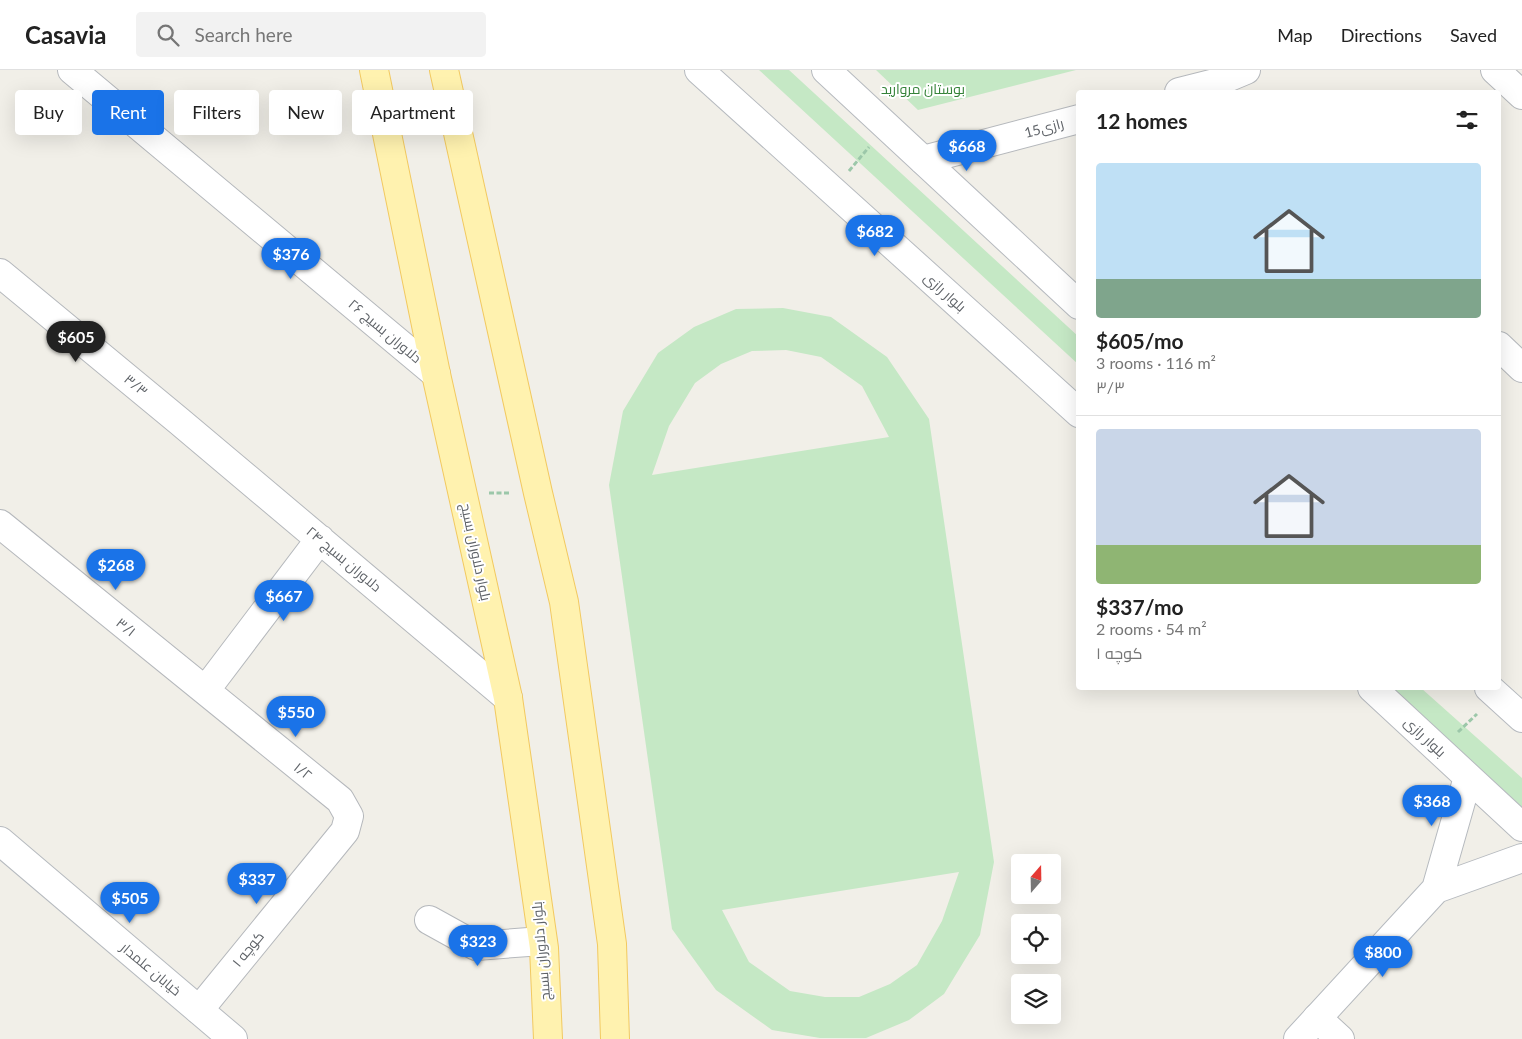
<!DOCTYPE html>
<html lang="en">
<head>
<meta charset="utf-8">
<style>
	body { margin:0; font-family:Lato,Cairo,sans-serif; background:#f2f2f2; color:#222; height:100vh; display:flex; flex-direction:column; font-size:19px; white-space:nowrap }
	* { box-sizing:border-box; margin:0 }
	p { font-size:16px; color:#767676 }
	.icon { flex:none; width:28px; height:28px; fill:none; stroke:currentColor; stroke-width:2; stroke-linecap:round; stroke-linejoin:round }
	.map { position:relative; flex:1; overflow:hidden }
	.sheet { position:absolute; left:1076px; top:20px; width:425px; height:600px; display:flex; flex-direction:column; background:#fff; border-radius:5px; box-shadow:0 5px 20px #0002 }
	.sheet>* { flex:none }
	.banner { position:absolute; left:15px; top:20px; width:475px; height:45px; display:flex; gap:10px }
	.needle { width:32px; rotate:20deg }
	.fabs { position:absolute; left:1011px; top:784px; display:grid; gap:10px }
	.fabs a { display:grid; place-items:center; width:50px; height:50px; border-radius:5px; background:#fff; box-shadow:0 5px 20px #0002; font-size:25px }
	.price { position:absolute; translate:-50% -42px; padding:0 11px; border-radius:18px; background:#1a73e8; color:#fff; font-size:16px; line-height:32px; filter:drop-shadow(0 1px 2px #0008) }
	.price::after { content:''; position:absolute; left:50%; top:30px; width:15px; height:11px; margin-left:-8px; background:inherit; clip-path:polygon(0 0,100% 0,50% 100%) }
	.price.active { background:#222; color:#fff }
	ul { padding:0; list-style:none }
	li { display:grid; align-content:center; gap:10px; height:265px; padding:0 20px }
	li+li { border-top:1px solid #e0e0e0 }
	li span { display:grid; place-items:center; height:155px; border-radius:5px; color:#555 }
	li>.icon { margin-inline-start:auto }
	span .icon { width:90px; height:90px; fill:#fffc; stroke-width:1 }
	li b { font-size:21px }
	h2 { display:flex; justify-content:space-between; align-items:center; height:60px; padding:0 20px; font-size:21px }
	.chip { padding:0 18px; border-radius:5px; background:#fff; box-shadow:0 5px 20px #0002; font-size:18px; line-height:45px }
	.chip.active { background:#1a73e8; color:#fff }
	header { display:flex; align-items:center; gap:30px; box-sizing:border-box; height:70px; padding:0 25px; background:#fff; border-bottom:1px solid #e0e0e0 }
	header strong { font-size:24px }
	nav { display:flex; gap:28px; margin-inline-start:auto; font-size:18px }
	.search { width:350px; height:45px; background:#f2f2f2; display:flex; align-items:center; gap:12px; box-sizing:border-box; padding:0 18px; border-radius:5px; color:#767676; font-size:19px }
	.map>svg:first-child { display:block }
	.green { fill:#c5e8c5; fill-rule:evenodd }
	.lines { fill:none; stroke-linecap:round; stroke-linejoin:round }
	.street-casing { stroke:#b5b8bc; stroke-width:30 }
	.secondary-casing { stroke:#b6babf; stroke-width:30 }
	.primary-casing { stroke:#f2c960; stroke-width:30 }
	.path { stroke:#9cc7a9; stroke-width:3; stroke-dasharray:5 2.5; stroke-linecap:butt }
	.street { stroke:#fff; stroke-width:28 }
	.secondary { stroke:#fff; stroke-width:28 }
	.primary { stroke:#fff2af; stroke-width:28 }
	.labels { text-anchor:middle; stroke-width:4; stroke-linejoin:round; paint-order:stroke }
	.park-label { font-size:14px; fill:#348238; stroke:#fff }
	.street-label { font-size:14px; fill:#5f6368; stroke:#fff }
</style>
</head>
<body>
<header>
<strong>Casavia</strong>
<div class="search"><svg class="icon" aria-label="search" viewBox="0 0 24 24"><circle cx="10" cy="10" r="6"/><path d="M15 15l6 6"/></svg>Search here</div>
<nav><a>Map</a><a>Directions</a><a>Saved</a></nav>
</header>
<div class="map">
<svg width="1522" height="969" viewBox="0 0 1522 969">
	<rect width="100%" height="100%" fill="#f1efe8"/>
	<path class="green" d="M759 0H789L1079 267V295Z
		M876 0H1076L918 40Z
		M783 238 831 247 887 287 929 349 994 792 980 865 944 924 909 950 866 968H820L772 960 716 920 672 859 609 415 623 341 658 283 694 257 736 239ZM786 280 821 287 862 316 889 367 652 405 669 356 695 313 721 294 752 281ZM959 802 942 851 917 895 890 914 859 927H825L790 921 749 892 722 840Z
		M1392 618H1421L1522 708V737Z"/>
	<g class="lines">
		<defs>
			<path id="street" d="M72 0 436 304
				M1495 0 1522 25
				M1179 22 1215 13 1246 0
				M923 90 1079 49
				M0 203 179 351 508 628
				M1499 276 1522 298
				M0 454 340 730 349 746 345 761 199 940
				M214 609 320 469
				M429 850 476 876 542 871
				M1317 948 1340 969"/>
			<path id="secondary" d="M699 0 1079 343
				M826 0 1079 235
				M1372 618 1522 757
				M1489 618 1522 648
				M0 771 233 969
				M1436 819 1522 788
				M1298 969 1436 819 1468 707"/>
			<path id="primary" d="M374 0 436 304 508 628 544 878 548 969
				M444 0 538 423 564 532 612 874 615 969"/>
		</defs>
		<use href="#street" class="street-casing"/>
		<use href="#secondary" class="secondary-casing"/>
		<use href="#primary" class="primary-casing"/>
		<path class="path" d="M849 101 869 77
			M489 423H510
			M1458 662 1477 644"/>
		<use href="#street" class="street"/>
		<use href="#secondary" class="secondary"/>
		<use href="#primary" class="primary"/>
	</g>
	<g class="labels">
		<g class="park-label">
			<text x="923" y="24">بوستان مروارید</text>
		</g>
		<g class="street-label">
			<text transform="translate(1044 58) rotate(-15)" y="5">15رازی</text>
			<text transform="translate(945 222) rotate(42)" y="5">بلوار رازی</text>
			<text transform="translate(385 261) rotate(40)" y="5">دلاوران بسیج ۲۶</text>
			<text transform="translate(136 315) rotate(40)" y="5">۳/۳</text>
			<text transform="translate(476 482) rotate(78)" y="5">بلوار دلاوران بسیج</text>
			<text transform="translate(344 489) rotate(40)" y="5">دلاوران بسیج ۲۴</text>
			<text transform="translate(126 557) rotate(39)" y="5">۳/۱</text>
			<text transform="translate(1425 667) rotate(43)" y="5">بلوار رازی</text>
			<text transform="translate(303 701) rotate(39)" y="5">۱/۲</text>
			<text transform="translate(248 879) rotate(-51)" y="5">کوچه ۱</text>
			<text transform="translate(541 881) rotate(-95)" y="5">بلوار دلاوران بسیج</text>
			<text transform="translate(151 899) rotate(40)" y="5">خیابان علمدار</text>
		</g>
	</g>
</svg>
<div class="fabs">
<a><svg class="needle" viewBox="-14 -14 28 28"><path d="M0-13l5 13h-10z" fill="#e53935"/><path d="M0 13l5-13h-10z" fill="#767676"/></svg></a>
<a><svg class="icon" aria-label="locate" viewBox="0 0 24 24"><circle cx="12" cy="12" r="6"/><path d="M12 2v4M12 18v4M2 12h4M18 12h4"/></svg></a>
<a><svg class="icon" aria-label="layers" viewBox="0 0 24 24"><path d="M12 4l9 5-9 5-9-5zM3 14l9 5 9-5"/></svg></a>
</div>
<b class="price" style="left:967px;top:102px">$668</b>
<b class="price" style="left:875px;top:187px">$682</b>
<b class="price" style="left:291px;top:210px">$376</b>
<b class="price active" style="left:76px;top:293px">$605</b>
<b class="price" style="left:116px;top:521px">$268</b>
<b class="price" style="left:284px;top:552px">$667</b>
<b class="price" style="left:296px;top:668px">$550</b>
<b class="price" style="left:1432px;top:757px">$368</b>
<b class="price" style="left:257px;top:835px">$337</b>
<b class="price" style="left:130px;top:854px">$505</b>
<b class="price" style="left:478px;top:897px">$323</b>
<b class="price" style="left:1383px;top:908px">$800</b>
<div class="banner">
<a class="chip">Buy</a>
<a class="chip active">Rent</a>
<a class="chip">Filters</a>
<a class="chip">New</a>
<a class="chip">Apartment</a>
</div>
<section class="sheet">
<h2>12 homes<svg class="icon" aria-label="filters" viewBox="0 0 24 24"><path d="M4 7h16M4 17h16"/><circle cx="9" cy="7" r="2"/><circle cx="15" cy="17" r="2"/></svg></h2>
<ul>
<li><span style="background:linear-gradient(#bfe0f5 75%,#7fa58c 0)"><svg class="icon" aria-label="home" viewBox="0 0 24 24"><path d="M3 11l9-7 9 7M6 9v11h12V9"/></svg></span><div><b>$605/mo</b><p>3 rooms · 116 m²</p><p>۳/۳</p></div></li>
<li><span style="background:linear-gradient(#c9d6e8 75%,#8fb573 0)"><svg class="icon" aria-label="home" viewBox="0 0 24 24"><path d="M3 11l9-7 9 7M6 9v11h12V9"/></svg></span><div><b>$337/mo</b><p>2 rooms · 54 m²</p><p>کوچه ۱</p></div></li>
</ul>
</section>
</div>
</body>
</html>
